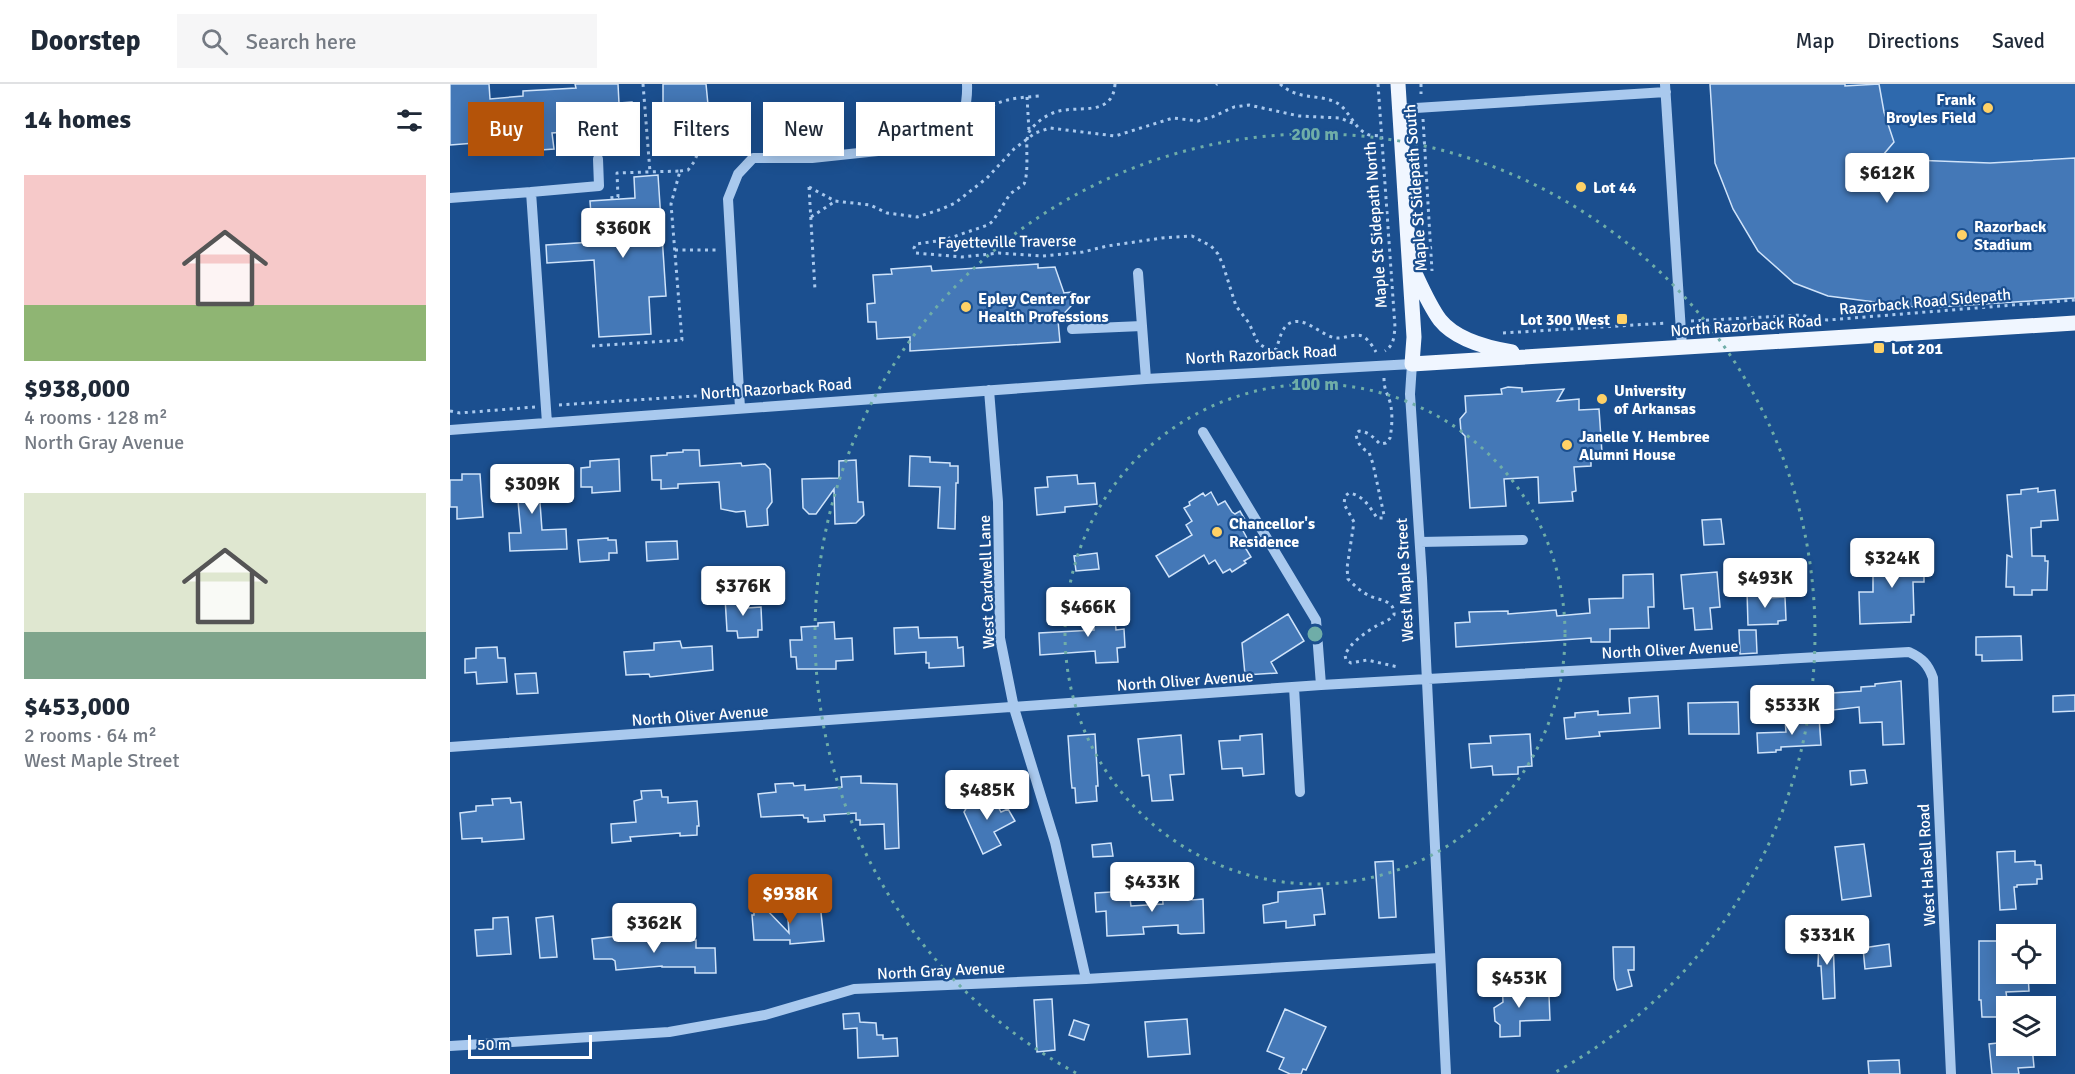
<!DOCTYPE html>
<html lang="en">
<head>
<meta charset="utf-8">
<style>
	body { margin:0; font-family:Signika,sans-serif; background:#f6f6f7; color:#1f2937; height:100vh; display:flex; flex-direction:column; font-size:22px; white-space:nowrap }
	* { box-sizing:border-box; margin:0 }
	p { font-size:20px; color:#747a83 }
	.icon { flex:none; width:33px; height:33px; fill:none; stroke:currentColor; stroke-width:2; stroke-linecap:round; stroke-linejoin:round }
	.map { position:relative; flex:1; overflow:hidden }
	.drawer { display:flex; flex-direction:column; background:#fff; width:450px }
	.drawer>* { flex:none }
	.banner { position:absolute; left:18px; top:18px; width:570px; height:54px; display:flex; gap:12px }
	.tools { position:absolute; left:1546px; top:840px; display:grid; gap:12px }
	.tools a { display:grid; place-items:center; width:60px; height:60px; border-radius:0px; background:#fff; box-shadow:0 3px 15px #0003; font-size:30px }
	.scale { position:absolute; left:18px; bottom:15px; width:124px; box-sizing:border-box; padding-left:6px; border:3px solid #fff; border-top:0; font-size:16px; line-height:21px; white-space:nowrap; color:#fff; -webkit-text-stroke:4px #1b4f8f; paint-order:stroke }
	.price { position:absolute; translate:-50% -51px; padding:0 14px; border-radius:6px; background:#fff; color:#222; font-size:20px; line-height:39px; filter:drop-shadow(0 2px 3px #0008) }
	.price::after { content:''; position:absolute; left:50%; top:36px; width:18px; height:14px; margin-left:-9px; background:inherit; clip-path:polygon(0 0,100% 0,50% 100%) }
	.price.selected { background:#b45309; color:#fff }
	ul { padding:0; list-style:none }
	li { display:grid; align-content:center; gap:12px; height:318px; padding:0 24px }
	li span { display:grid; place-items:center; height:186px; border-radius:0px; color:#555 }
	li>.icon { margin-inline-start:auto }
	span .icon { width:108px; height:108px; fill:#fffc; stroke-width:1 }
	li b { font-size:26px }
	h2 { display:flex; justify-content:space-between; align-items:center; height:72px; padding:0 24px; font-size:26px }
	.tag { padding:0 21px; border-radius:0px; background:#fff; box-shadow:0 3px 15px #0003; font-size:21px; line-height:54px }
	.tag.selected { background:#b45309; color:#fff }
	header { display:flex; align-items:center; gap:36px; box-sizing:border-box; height:84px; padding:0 30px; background:#fff; border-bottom:2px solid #e0e1e3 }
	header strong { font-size:28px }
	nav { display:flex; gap:33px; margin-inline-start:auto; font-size:21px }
	.search { width:420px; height:54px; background:#f6f6f7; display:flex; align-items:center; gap:15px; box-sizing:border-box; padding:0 21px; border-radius:0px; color:#747a83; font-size:22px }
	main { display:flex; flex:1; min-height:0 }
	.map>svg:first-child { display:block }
	.green { fill:#2e69ad }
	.building { fill:#4478b7; stroke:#cfe3fa; stroke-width:1.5 }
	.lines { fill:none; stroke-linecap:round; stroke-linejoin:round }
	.path { stroke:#a9c9ee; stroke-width:3; stroke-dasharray:3 4.5; stroke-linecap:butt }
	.minor { stroke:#a9c9ee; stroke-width:10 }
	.major { stroke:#f0f6ff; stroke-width:15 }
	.ring { fill:none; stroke:#6fada8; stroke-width:3; stroke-dasharray:3 6 }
	.poi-dot { fill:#ffd166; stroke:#1b4f8f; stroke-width:2 }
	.labels { text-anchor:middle; stroke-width:4.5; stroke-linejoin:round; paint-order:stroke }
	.poi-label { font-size:16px; font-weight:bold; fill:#fff; stroke:#1b4f8f; text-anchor:start }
	.street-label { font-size:16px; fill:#fff; stroke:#1b4f8f }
	.centre { fill:#6fada8; stroke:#1b4f8f; stroke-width:3 }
	.ring-label { font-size:18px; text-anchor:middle; font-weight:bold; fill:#6fada8; stroke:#1b4f8f; stroke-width:4.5; stroke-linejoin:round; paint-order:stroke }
</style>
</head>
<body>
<header>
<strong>Doorstep</strong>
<div class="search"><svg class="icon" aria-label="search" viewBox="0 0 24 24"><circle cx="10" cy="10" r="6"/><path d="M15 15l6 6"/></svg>Search here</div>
<nav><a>Map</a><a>Directions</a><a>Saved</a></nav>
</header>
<main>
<section class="drawer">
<h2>14 homes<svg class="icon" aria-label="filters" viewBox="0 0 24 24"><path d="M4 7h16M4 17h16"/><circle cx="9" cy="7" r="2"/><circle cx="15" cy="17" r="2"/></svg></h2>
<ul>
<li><span style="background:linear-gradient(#f6c9c9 70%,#8fb573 0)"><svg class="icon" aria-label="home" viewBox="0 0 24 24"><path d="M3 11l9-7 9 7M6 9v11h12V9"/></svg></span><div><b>$938,000</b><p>4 rooms · 128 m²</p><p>North Gray Avenue</p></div></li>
<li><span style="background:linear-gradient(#dfe7d0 75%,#7fa58c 0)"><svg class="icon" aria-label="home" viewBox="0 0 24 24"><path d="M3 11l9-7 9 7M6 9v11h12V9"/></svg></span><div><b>$453,000</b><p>2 rooms · 64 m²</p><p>West Maple Street</p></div></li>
</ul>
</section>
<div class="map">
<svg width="1625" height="990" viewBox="0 0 1625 990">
	<rect width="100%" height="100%" fill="#1b4f8f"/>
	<path class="green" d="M1260 0H1625V214L1472 224 1344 199 1308 167 1283 125 1265 79Z"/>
	<path class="building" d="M0 0H39L40 15 73 12V7L126 4 125 0H168L169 19 182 18 184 37 171 38 172 44 102 49 104 65 76 67 75 55 0 61Z
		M213 0H256L259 31 251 32V44L216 46 215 33H213Z
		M1260 0H1395V2L1429 0 1434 28 1444 58 1422 84 1463 92V76L1540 79 1625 74V214L1472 224 1378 212 1344 199 1308 167 1283 125 1265 79Z
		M208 91 216 212 199 213 201 250 149 253 144 176 97 179 96 161 143 158 140 117 185 114 184 93Z
		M588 180V184L605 183 614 209 621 208 622 221 608 236 610 258 460 267V253L427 255 426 238H418L417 220 425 219 423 191 442 190 441 185 481 182 482 187Z
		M1058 303 1072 304V308L1114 305 1107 317 1129 315V326L1149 325 1152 369 1141 370V382L1124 383 1126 407 1122 408 1123 417 1089 419 1088 393 1054 395 1056 422 1020 424 1015 352 1011 348 1010 335 1016 328 1015 312 1052 310 1051 305Z
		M233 366H249L250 382 291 379 292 382 315 380 320 385 322 418 317 425 318 441 297 443 295 427 286 428 271 425 269 398 228 400V404L211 405V396H202L201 372 217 371V369L233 368Z
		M460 372 480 373V378L500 379V382H508V399H506L505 445 488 444 490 403 459 402Z
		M169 375 170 407 142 409V403H131V384L140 383V377Z
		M406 376 408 418H413L414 431 406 439 385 440 384 405 366 430H359L353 424 352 395 389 394V377Z
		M79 382V386L90 385 92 405H89L92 446 116 445 117 465 60 467 59 449H71L67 406H62L60 384Z
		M12 390H30L33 433 7 435V423H0V396H12Z
		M627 391 628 400 645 399 647 420 615 423V428L587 431 585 404 598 403 597 393Z
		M1588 404V408L1605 406 1608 436 1591 437V443L1581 444 1582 472H1595V477H1598L1597 506H1582V511H1564V503H1556L1557 471 1562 473 1557 411 1571 410V406Z
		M761 408 768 421 775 417 782 428 785 430 790 427 797 439 791 443 798 456 793 460 801 473 794 477 796 479 782 488 780 485 773 489 765 476 759 480 754 471 719 493 706 472 742 451 736 441 742 437 734 424 740 421 739 418 753 409 755 412Z
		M1271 435 1274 460 1254 461 1252 436Z
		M158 454V456H166L167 469H159V476L130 478 128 456Z
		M227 457 228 475 197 477 196 458Z
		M647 469 649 485 626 487 624 472Z
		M1474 470V498H1463L1464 531H1461V538L1410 540 1409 508H1423V471Z
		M1267 488 1270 523 1260 524 1262 545 1245 546 1243 524 1234 525 1231 491Z
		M1203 490 1204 523H1198L1199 544 1160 545V558H1141V554L1006 563 1005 539 1020 538 1019 528 1058 527V530L1106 526 1107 532 1140 529 1139 515 1173 514V491Z
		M1314 506V514L1335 513 1336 536 1328 537V540L1298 541 1297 507Z
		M296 512 297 524 311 523 312 546H308V553L288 554 287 547H277L275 513Z
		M664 522 666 546 674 545 675 563 667 564 668 578 646 579 645 567 590 571 589 549 644 546 642 523Z
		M838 530 854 557 821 578 827 589 795 591 792 559Z
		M384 538 385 555 402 554 403 576 386 577V585H347L346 573H341L340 556H352L351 543 368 542V539Z
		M468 543 469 554 507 553 508 564 513 563 514 582 479 584V579H476V568L445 570 444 544Z
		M1289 546H1306L1307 569 1290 570Z
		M1571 552 1572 576 1532 577V571H1526V553Z
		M230 557 232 564 262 562 263 586 200 593 199 590 176 591 174 568 204 566V559Z
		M47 563 48 574H55L57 598 27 600 26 588 15 589V575L26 574V564Z
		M86 589 88 609 67 610 65 590Z
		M1451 597 1454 660 1433 661 1432 638 1410 639 1409 623 1383 626 1382 609 1411 607V603L1425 602V600Z
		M1625 611V627L1603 628V612Z
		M1208 612 1210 644 1149 648 1150 652 1116 655 1114 634 1125 633V629L1148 627V631L1180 629 1179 614Z
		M1288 618 1289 650H1239L1238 619Z
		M1369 633 1371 661 1331 663V666H1326V668L1308 669 1307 649 1336 648 1335 635Z
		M645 650 648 702H646L647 717 626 719 625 704H622L621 695 618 652Z
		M812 650 814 690 793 692 792 684 772 685 769 657 790 656V652Z
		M1080 650 1082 682 1068 683V690L1043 691 1042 682 1021 684 1019 660 1041 659 1040 652Z
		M731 651 734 690 720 691 723 716 702 717 699 691 692 692 688 655Z
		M1415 686 1417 699 1401 701 1400 687Z
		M411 692V699L447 700 449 764 435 765 434 740 410 741V736H406V729L374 731 375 737 358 738V734H354L353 731 311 733 308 710 326 708 325 700 343 699 344 702 355 701V706L392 703 391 693Z
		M211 706 212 713H218V719L247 717 249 742H247V751L230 752V749L180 753 181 757 162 759 161 740 186 738 184 717 192 715 191 707Z
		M536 707 541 710 551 728 558 725 565 737 544 748 551 761 533 770 514 728 521 716Z
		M60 714 61 719 71 718 74 755 32 758V754L12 755 10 729 26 727V722L43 721 42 715Z
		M661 759 663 772 643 773 642 761Z
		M1414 760 1421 812 1392 816 1385 763Z
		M1565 767V778L1585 777V781H1591L1592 795H1587V800L1567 801V803H1564L1566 825 1550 826 1547 768Z
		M943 777 946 833 929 834 925 778Z
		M742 803V816L753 815 754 849 731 850 728 849V841L693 843 694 850 657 852 656 827 646 828 645 809 679 807 681 822 713 820 712 806Z
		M872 804 875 830 864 831 865 841 836 844V837L814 839 813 821 828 818V808Z
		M370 819 374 857 340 860V856H304L302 831H304V824L314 823 339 849 337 821Z
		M103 832 107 873 90 874 86 834Z
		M58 833 61 870 27 872 25 846 43 845V834Z
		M186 850V857L246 856V864H265L266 889H245V883H212V882L166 886 165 877 162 875H144L142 855Z
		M1383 852 1385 914 1373 915 1371 882H1368L1369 853Z
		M1529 857H1548L1552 889 1578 890 1579 907 1556 908 1557 915H1551V933H1532L1531 916H1529Z
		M1439 860 1441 882 1415 885 1413 864Z
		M1163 863H1184V886H1178L1182 902 1167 906 1164 895Z
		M1068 895V906L1074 905V912L1099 911 1100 936 1070 937V952L1050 953V941L1045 937 1044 924 1053 918 1052 896Z
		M602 915 605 966 587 968 584 916Z
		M835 925 876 943 856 986 853 985 851 990H840L829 985 834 974 817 967Z
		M409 929 410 938 426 939 427 951H433V955L447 954 448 972 408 974 407 944 394 945 393 930Z
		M737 935 740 970 698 973 695 938Z
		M624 936 639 941 634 956 619 951Z
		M1557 958V962H1582L1584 983 1568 984 1569 990H1542L1539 960Z
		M1449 976 1450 990H1419L1418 977Z"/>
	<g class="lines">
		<path class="path" d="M193 0 200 88
			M665 0C663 32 631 22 609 27 597 30 586 38 579 48 574 57 580 86 574 100L560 110 543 137 538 141 494 156 466 160 464 164 466 169 512 173 549 169 593 172 633 168 657 162 712 154 742 152 761 162 768 170 773 181 786 222 799 239 808 259 820 267 826 265C830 256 831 241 843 238 857 234 872 252 886 254 895 255 906 248 914 253 919 256 923 263 926 268
			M830 0C848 16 864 10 883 17 899 23 902 43 917 50 920 52 926 51 930 52
			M928 0 945 243C944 253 944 261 935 267
			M971 0V10
			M766 1 767 0
			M577 13 579 47
			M529 29C550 15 564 14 589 12
			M973 35 982 187
			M230 87 238 86 244 78 256 50
			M359 103 385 117 420 121 437 129 467 133 492 125 505 119 537 94 564 65 585 49 600 44 665 52 723 34 748 37 762 33 784 23 799 21 849 32 890 34 907 41
			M359 103 365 206
			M361 133 384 118
			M225 166H268
			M1241 237 1352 231 1363 235 1378 236 1625 216
			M1053 249 1217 239
			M142 262 232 256 221 120 230 87 167 89 168 113 156 114
			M934 294C934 306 937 308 940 318 943 329 942 343 940 354L936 359 930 360C923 353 919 348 909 347L906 350C907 358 911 365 919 368L923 380 934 431 933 434H927C920 423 913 411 899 409L895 412 894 420 904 438 897 484 898 495C904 501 910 507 918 511 928 517 945 515 944 531 940 536 934 538 928 541 916 548 900 559 895 571L896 576 901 579 917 576 948 583
			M109 321 276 310
			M0 327 10 329 85 323"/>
		<path class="minor" d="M1215 0 1232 263
			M950 25 1216 8
			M81 108 149 102 148 75
			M0 114 81 108 97 339
			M688 189 696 295
			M622 245 692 242
			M539 306 548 418 550 554 564 624 605 758 636 895
			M290 324 278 115 288 90 303 74H362L503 59C512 40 518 21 517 0
			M0 346 696 295 962 280 960 310 972 494 996 990
			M753 348 866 536 871 601
			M970 458 1073 456
			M844 603 850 708
			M0 663 871 601 1459 568C1472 574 1478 580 1483 594L1501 990
			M0 962 219 948 315 931 404 905 636 895 989 874"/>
		<path class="major" d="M948 0 964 253 962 280 1625 239
			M963 185C971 202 979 221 990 236 1006 256 1038 264 1062 268"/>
	</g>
	<g class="ring">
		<circle cx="865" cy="550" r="250"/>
		<path d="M626 989A500 500 0 1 1 1104 989"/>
	</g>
	<g class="poi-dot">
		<circle cx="1538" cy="24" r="6"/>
		<circle cx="1131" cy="103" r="6"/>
		<circle cx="1512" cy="151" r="6"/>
		<circle cx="516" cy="223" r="6"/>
		<rect x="1166" y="229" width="12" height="12" rx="3"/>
		<rect x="1423" y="258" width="12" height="12" rx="3"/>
		<circle cx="1152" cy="315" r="6"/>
		<circle cx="1117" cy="361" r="6"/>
		<circle cx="767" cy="448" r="6"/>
	</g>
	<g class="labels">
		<g class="poi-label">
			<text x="1526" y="21" text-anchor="end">Frank<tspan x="1526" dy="18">Broyles Field</tspan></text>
			<text x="1143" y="109">Lot 44</text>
			<text x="1524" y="148">Razorback<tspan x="1524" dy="18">Stadium</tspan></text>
			<text x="528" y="220">Epley Center for<tspan x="528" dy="18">Health Professions</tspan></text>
			<text x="1160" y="241" text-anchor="end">Lot 300 West</text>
			<text x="1441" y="270">Lot 201</text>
			<text x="1164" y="312">University<tspan x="1164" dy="18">of Arkansas</tspan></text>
			<text x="1129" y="358">Janelle Y. Hembree<tspan x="1129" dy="18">Alumni House</tspan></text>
			<text x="779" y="445">Chancellor's<tspan x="779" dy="18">Residence</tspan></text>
		</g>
		<g class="street-label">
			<text transform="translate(965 104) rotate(-94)" y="6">Maple St Sidepath South</text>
			<text transform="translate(925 141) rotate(-94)" y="6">Maple St Sidepath North</text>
			<text transform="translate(557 157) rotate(-1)" y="6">Fayetteville Traverse</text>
			<text transform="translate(1475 217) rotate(-5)" y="6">Razorback Road Sidepath</text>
			<text transform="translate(1296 241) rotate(-4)" y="6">North Razorback Road</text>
			<text transform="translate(811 270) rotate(-3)" y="6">North Razorback Road</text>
			<text transform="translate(326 304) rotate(-4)" y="6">North Razorback Road</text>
			<text transform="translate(954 496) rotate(-93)" y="6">West Maple Street</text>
			<text transform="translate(536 498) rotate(-92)" y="6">West Cardwell Lane</text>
			<text transform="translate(1220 565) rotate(-3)" y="6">North Oliver Avenue</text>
			<text transform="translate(735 596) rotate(-4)" y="6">North Oliver Avenue</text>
			<text transform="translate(250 631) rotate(-4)" y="6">North Oliver Avenue</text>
			<text transform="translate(1476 781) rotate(-93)" y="6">West Halsell Road</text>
			<text transform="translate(491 886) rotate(-3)" y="6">North Gray Avenue</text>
		</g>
	</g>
	<circle cx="865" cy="550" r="9" class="centre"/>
	<g class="ring-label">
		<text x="865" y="56">200 m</text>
		<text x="865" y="306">100 m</text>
	</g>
</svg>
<div class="tools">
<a><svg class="icon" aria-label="locate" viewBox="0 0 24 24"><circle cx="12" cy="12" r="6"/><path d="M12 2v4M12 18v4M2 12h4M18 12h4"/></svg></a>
<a><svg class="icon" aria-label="layers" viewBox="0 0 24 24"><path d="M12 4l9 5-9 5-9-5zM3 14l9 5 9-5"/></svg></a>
</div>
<div class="scale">50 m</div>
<b class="price" style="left:1437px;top:120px">$612K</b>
<b class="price" style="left:173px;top:175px">$360K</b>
<b class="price" style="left:82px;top:431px">$309K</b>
<b class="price" style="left:1442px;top:505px">$324K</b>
<b class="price" style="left:1315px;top:525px">$493K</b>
<b class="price" style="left:293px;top:533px">$376K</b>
<b class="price" style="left:638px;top:554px">$466K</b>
<b class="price" style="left:1342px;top:652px">$533K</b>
<b class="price" style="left:537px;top:737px">$485K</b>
<b class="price" style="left:702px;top:829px">$433K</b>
<b class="price selected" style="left:340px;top:841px">$938K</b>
<b class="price" style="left:204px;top:870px">$362K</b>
<b class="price" style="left:1377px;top:882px">$331K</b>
<b class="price" style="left:1069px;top:925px">$453K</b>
<div class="banner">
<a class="tag selected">Buy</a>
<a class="tag">Rent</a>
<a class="tag">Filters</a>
<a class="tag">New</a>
<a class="tag">Apartment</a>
</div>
</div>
</main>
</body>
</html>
